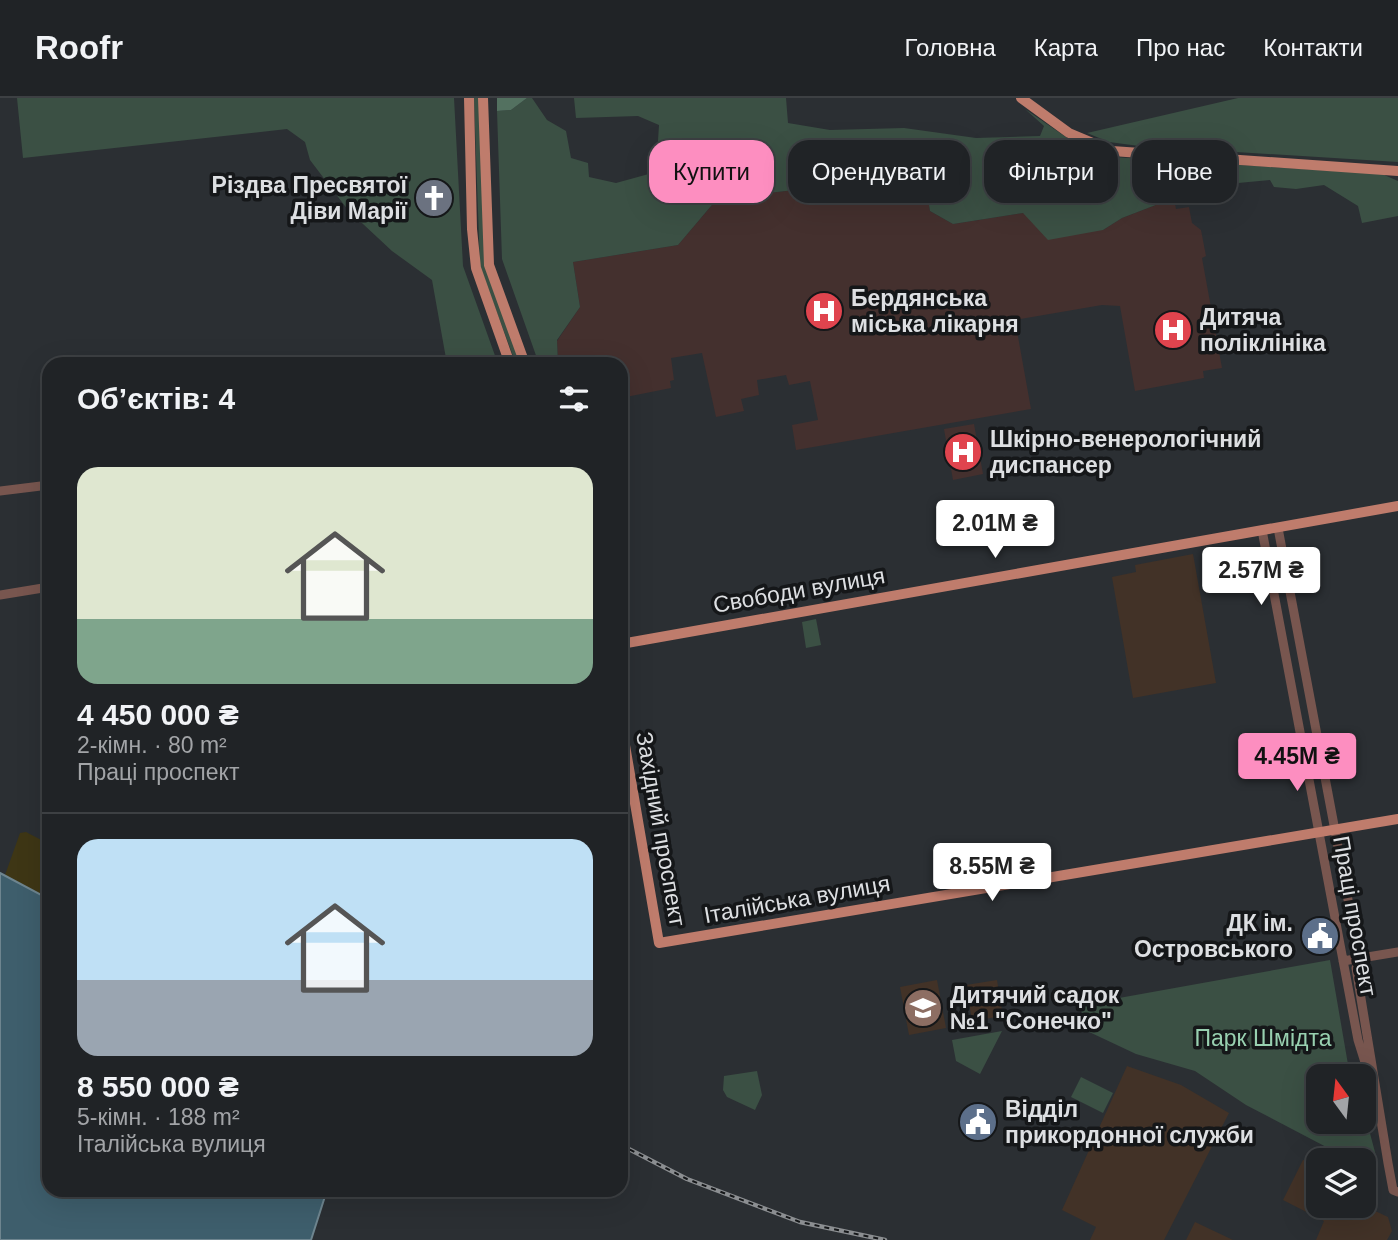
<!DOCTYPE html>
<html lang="uk">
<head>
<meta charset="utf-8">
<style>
	body { margin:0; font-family:Helvetica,sans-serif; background:#282b2e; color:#f1f3f6; height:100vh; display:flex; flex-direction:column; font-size:26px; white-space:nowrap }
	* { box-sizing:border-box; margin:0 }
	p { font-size:23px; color:#a2a4a7 }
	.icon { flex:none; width:38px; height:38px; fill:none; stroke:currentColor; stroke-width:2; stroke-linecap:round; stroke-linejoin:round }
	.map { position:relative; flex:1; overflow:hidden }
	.sheet { position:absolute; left:42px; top:259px; width:586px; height:840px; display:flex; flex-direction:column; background:#202326; border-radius:21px; box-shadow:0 7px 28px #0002,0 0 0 2px #3d4043 }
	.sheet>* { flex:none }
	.top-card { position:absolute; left:649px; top:42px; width:642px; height:63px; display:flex; gap:14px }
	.needle { width:46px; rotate:345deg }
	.tools { position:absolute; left:1306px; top:966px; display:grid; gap:14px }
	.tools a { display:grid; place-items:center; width:70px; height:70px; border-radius:14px; background:#202326; box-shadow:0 7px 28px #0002,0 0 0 2px #3d4043; font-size:35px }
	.price { position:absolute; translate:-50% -60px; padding:0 16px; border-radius:7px; background:#fff; color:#222; font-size:23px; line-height:46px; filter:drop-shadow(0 2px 4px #0008) }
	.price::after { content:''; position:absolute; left:50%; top:42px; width:21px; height:16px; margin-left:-10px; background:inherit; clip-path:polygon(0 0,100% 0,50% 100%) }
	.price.active { background:#fd8ec0; color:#111 }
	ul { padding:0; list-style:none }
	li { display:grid; align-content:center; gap:14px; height:371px; padding:0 35px }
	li+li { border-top:2px solid #3d4043 }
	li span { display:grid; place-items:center; height:217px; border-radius:21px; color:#555 }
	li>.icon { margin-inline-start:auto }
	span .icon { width:126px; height:126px; fill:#fffc; stroke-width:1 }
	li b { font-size:30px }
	h2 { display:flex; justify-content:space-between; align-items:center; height:84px; padding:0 35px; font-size:30px }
	.tag { padding:0 24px; border-radius:21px; background:#202326; box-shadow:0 7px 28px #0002,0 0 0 2px #3d4043; font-size:24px; line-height:63px }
	.tag.active { background:#fd8ec0; color:#111 }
	header { display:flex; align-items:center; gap:42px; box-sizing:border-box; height:98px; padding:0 35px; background:#202326; border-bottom:2px solid #3d4043 }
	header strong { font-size:33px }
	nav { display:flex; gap:38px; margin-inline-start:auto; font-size:24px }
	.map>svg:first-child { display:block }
	.education { fill:#423227 }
	.medical { fill:#44302e }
	.green { fill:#3b5044 }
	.forest { fill:#537160 }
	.sand { fill:#3e3615 }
	.water { fill:#3e5e6c; stroke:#6e858f; stroke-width:2 }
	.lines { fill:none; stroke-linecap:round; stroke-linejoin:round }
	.minor { stroke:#78564f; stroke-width:9 }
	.major { stroke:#bf7c6c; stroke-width:10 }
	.rail-casing { stroke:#8b8e91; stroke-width:4.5 }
	.rail { stroke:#151719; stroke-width:2; stroke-dasharray:5; stroke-linecap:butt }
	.labels { text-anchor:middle; stroke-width:7; stroke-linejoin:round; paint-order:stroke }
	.poi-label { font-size:23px; font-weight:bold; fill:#dddfe2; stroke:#151719; text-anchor:start }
	.street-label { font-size:23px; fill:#dddfe2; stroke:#151719 }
	.park-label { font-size:23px; fill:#98d0b0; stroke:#151719 }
</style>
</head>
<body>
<header>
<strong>Roofr</strong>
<nav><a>Головна</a><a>Карта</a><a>Про нас</a><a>Контакти</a></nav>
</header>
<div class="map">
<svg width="1398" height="1142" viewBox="0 0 1398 1142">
	<rect width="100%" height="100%" fill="#2b2f33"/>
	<path class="education" d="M1193 456 1216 585 1133 600 1112 479 1136 474 1135 467Z
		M937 882 946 930 909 937 900 889Z
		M997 882 1003 918 972 923 966 887Z
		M1127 968 1181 987 1229 1015 1164 1142H1090L1096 1129 1062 1112Z
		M1303 1062 1318 1065V1108H1363V1087L1371 1090 1366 1100 1371 1111 1388 1119 1392 1133 1387 1142H1316L1324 1123 1283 1102Z
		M1195 1124 1233 1142H1186Z"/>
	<path class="medical" d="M924 77 930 113 953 126 1023 115 1103 132 1122 120 1174 100 1176 111 1189 109 1192 125 1201 132 1206 158 1202 160 1222 270 1203 273 1204 280 1135 293 1120 208 1102 207 1015 222 1031 311 796 352 792 327 818 322 810 283 789 287 786 277 757 282 759 297 741 301 744 313 716 319 702 255 671 260 674 282 670 283 671 290 621 300V266H558L557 243 580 209 573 164 678 147 717 101Z
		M974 326 983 376 953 382 944 331Z"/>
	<path class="green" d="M17 0H454L463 168 498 266H447L432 182 392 153 348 112 310 62 305 44 287 31 23 60Z
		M474 0H479L485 169 521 266H516L480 169Z
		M527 0H532L547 22 566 33 571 60 588 65 589 79 616 85 656 74 659 27 638 18 576 20 574 0H786L788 25 830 32 904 30 976 40 1040 38 1044 28 1025 11 1079 48 1113 59 1382 76 1398 83V118L1362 125 1358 108 1324 87 1296 91 1274 89 1270 82 1206 88V94L1174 100 1122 120 1103 132 1048 142 1023 115 953 126 930 113 924 77 717 101 678 147 573 164 580 209 557 242 558 266H539L502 161 497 13 511 12Z
		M1238 0H1398V64L1139 48 1109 44 1087 35Z
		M816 521 821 547 806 550 802 524Z
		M1330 862 1350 978H1318V1024H1363V1009L1376 1058 1371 1069H1365L1363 1062H1351L1246 1007 1195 973 1136 956 1085 932 1080 907Z
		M1002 933 980 976 956 963 952 942Z
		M757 973 762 997 755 1012 727 999 723 992 724 978Z
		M1081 979 1113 995 1103 1015 1071 999Z"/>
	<path class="forest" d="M497 0H527L511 12 497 13Z"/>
	<path class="sand" d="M26 734 49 746V801L5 777 20 735Z"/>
	<path class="water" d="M0 775 49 801V1092H327L311 1142H0Z"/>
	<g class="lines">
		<path class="minor" d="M0 393 49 387
			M1278 430 1359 860 1356 870 1388 1065 1393 1092 1398 1094
			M1262 432 1358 942 1368 974
			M0 497 49 489
			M1343 863 1398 854"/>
		<path class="major" d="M469 0 472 131 476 170 510 266
			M483 0 489 167 525 266
			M1021 0 1069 35 1112 53 1398 73
			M621 546 1398 408
			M621 624 659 845 1398 721"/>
		<defs>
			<path id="rail" d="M621 1047 687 1081 800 1124 885 1142"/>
		</defs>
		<use href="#rail" class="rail-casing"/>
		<use href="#rail" class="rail"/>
	</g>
	<defs>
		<symbol id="church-disc" viewBox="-11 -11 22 22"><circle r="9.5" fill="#6b7280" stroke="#151719"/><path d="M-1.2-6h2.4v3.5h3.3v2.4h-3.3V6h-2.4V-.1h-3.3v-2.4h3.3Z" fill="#fff"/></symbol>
		<symbol id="hospital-disc" viewBox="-11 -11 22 22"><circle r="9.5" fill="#e0444e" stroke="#151719"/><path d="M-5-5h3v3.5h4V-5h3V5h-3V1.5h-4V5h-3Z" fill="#fff"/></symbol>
		<symbol id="civic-disc" viewBox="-11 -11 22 22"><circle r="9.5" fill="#5c6f8a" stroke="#151719"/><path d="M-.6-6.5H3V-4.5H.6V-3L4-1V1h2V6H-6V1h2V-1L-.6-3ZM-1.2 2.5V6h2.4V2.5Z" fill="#fff"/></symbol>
		<symbol id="school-disc" viewBox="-11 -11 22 22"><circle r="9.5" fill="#8d6e63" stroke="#151719"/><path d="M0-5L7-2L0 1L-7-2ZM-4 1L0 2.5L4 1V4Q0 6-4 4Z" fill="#fff"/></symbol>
	</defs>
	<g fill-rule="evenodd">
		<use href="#church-disc" x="412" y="78" width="44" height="44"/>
		<use href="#hospital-disc" x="802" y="191" width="44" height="44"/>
		<use href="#hospital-disc" x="1151" y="210" width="44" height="44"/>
		<use href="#hospital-disc" x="941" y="332" width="44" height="44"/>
		<use href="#civic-disc" x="1298" y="816" width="44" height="44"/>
		<use href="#school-disc" x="901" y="888" width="44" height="44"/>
		<use href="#civic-disc" x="956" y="1002" width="44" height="44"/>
	</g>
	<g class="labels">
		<g class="poi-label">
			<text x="407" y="95" text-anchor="end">Різдва Пресвятої<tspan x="407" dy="26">Діви Марії</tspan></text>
			<text x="851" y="208">Бердянська<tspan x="851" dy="26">міська лікарня</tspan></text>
			<text x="1200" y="227">Дитяча<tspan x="1200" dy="26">поліклініка</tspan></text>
			<text x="990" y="349">Шкірно-венерологічний<tspan x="990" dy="26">диспансер</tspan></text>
			<text x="1293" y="833" text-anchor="end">ДК ім.<tspan x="1293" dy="26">Островського</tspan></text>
			<text x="950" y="905">Дитячий садок<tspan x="950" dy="26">№1 "Сонечко"</tspan></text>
			<text x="1005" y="1019">Відділ<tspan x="1005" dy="26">прикордонної служби</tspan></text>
		</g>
		<g class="street-label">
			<text transform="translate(799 492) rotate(-10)" y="8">Свободи вулиця</text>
			<text transform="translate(661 731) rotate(80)" y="8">Західний проспект</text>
			<text transform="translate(797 801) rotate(-10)" y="8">Італійська вулиця</text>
			<text transform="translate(1355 818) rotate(80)" y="8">Праці проспект</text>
		</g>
		<g class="park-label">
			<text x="1263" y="948">Парк Шмідта</text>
		</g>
	</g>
</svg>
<div class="tools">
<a><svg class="needle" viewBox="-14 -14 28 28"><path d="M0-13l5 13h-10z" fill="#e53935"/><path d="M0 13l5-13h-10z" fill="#a2a4a7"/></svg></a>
<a><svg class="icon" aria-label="layers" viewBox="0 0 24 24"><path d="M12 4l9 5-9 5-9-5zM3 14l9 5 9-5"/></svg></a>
</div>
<b class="price" style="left:995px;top:462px">2.01M ₴</b>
<b class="price" style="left:1261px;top:509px">2.57M ₴</b>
<b class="price active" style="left:1297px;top:695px">4.45M ₴</b>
<b class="price" style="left:992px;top:805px">8.55M ₴</b>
<div class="top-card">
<a class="tag active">Купити</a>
<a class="tag">Орендувати</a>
<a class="tag">Фільтри</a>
<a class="tag">Нове</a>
</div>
<section class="sheet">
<h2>Об’єктів: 4<svg class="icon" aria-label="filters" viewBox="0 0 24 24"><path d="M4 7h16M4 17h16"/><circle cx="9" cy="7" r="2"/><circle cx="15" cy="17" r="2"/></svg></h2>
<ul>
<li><span style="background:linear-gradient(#dfe7d0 70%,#7fa58c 0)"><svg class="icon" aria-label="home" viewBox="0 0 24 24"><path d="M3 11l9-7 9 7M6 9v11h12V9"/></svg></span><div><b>4 450 000 ₴</b><p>2-кімн. · 80 m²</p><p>Праці проспект</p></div></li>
<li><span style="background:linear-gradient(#bfe0f5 65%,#9aa5b1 0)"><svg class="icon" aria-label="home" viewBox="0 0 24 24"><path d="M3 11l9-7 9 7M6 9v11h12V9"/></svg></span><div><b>8 550 000 ₴</b><p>5-кімн. · 188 m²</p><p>Італійська вулиця</p></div></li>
</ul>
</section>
</div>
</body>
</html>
